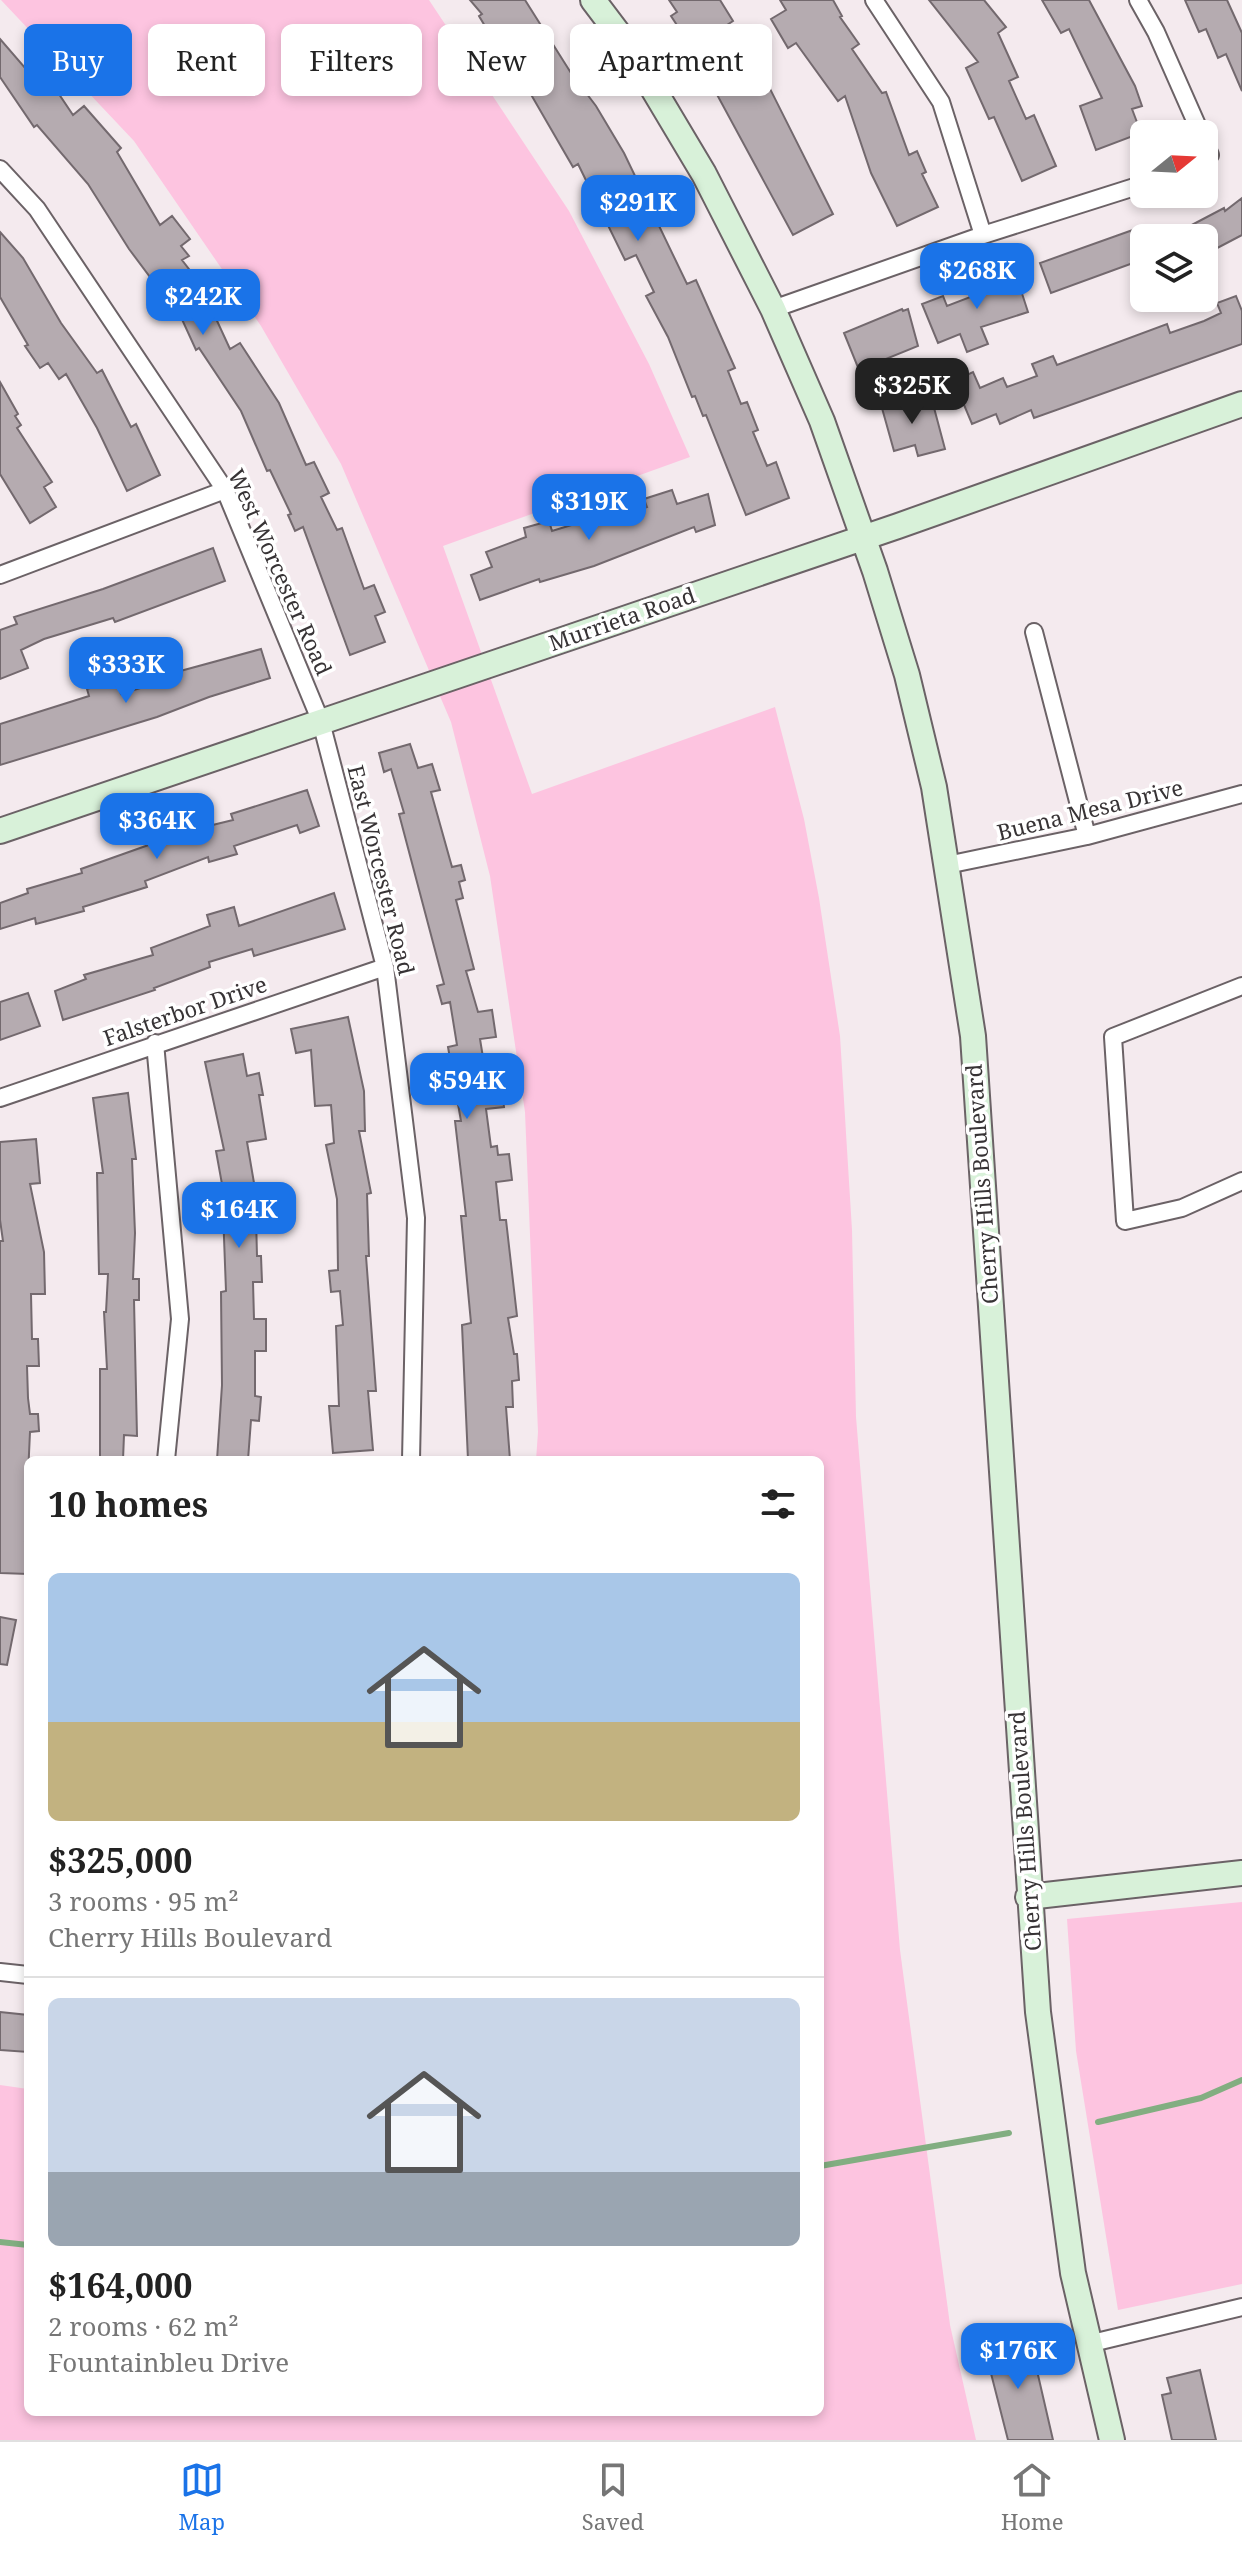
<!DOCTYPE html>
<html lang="en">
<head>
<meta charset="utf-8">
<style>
	body { margin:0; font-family:"Noto Serif",serif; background:#f6f6f6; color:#222; height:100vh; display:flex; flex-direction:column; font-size:30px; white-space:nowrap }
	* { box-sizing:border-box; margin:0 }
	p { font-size:26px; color:#767676 }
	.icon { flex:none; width:44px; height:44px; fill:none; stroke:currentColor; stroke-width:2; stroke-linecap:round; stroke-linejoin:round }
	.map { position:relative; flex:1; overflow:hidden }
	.sheet { position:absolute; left:24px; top:1456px; width:800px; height:960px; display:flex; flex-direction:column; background:#fff; border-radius:12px; box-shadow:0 4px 12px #0003 }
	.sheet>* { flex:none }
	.banner { position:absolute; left:24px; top:24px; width:800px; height:72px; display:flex; gap:16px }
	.needle { width:52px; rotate:72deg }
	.buttons { position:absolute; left:1130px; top:120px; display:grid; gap:16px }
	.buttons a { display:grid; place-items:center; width:88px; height:88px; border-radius:12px; background:#fff; box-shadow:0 4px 12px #0003; font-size:40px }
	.price { position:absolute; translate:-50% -68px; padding:0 18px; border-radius:16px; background:#1a73e8; color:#fff; font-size:26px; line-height:52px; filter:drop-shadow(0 2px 4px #0008) }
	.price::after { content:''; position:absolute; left:50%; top:48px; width:24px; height:18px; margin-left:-12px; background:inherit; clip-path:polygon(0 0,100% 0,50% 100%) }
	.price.active { background:#222; color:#fff }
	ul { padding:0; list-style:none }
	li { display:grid; align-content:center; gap:16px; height:424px; padding:0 24px }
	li+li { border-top:2px solid #e0e0e0 }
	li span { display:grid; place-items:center; height:248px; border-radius:12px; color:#555 }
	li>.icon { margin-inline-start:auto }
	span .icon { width:144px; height:144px; fill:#fffc; stroke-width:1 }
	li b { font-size:34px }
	h2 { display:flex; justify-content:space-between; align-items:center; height:96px; padding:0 24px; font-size:34px }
	.pill { padding:0 28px; border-radius:12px; background:#fff; box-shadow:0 4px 12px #0003; font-size:28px; line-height:72px }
	.pill.active { background:#1a73e8; color:#fff }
	.dock { display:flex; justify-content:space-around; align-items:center; height:112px; border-top:2px solid #e0e0e0; background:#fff; font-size:22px; color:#767676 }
	.dock a { display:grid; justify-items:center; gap:4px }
	.dock .active { color:#1a73e8 }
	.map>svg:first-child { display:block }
	.green { fill:#fdc4e0 }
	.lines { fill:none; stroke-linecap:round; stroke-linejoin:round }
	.stream { stroke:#82ae81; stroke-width:6 }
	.building { fill:#b5abb0; stroke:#73696e; stroke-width:2 }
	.street-casing { stroke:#6b6266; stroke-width:20 }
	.secondary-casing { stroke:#6b6266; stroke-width:28 }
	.street { stroke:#fff; stroke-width:16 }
	.secondary { stroke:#d8f1d9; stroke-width:24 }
	.labels { text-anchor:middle; stroke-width:7; stroke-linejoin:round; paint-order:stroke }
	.street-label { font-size:22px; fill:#373335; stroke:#fff }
</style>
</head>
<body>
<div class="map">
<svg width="1242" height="2440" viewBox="0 0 1242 2440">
	<rect width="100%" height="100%" fill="#f4eaee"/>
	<path class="green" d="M1 0H429L569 211 649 364 690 457 443 546 532 794 775 707 804 819 819 898 840 1036 852 1230 856 1417 900 1950 950 2325 976 2440H0V2085L28 2089V2412H820V1460H536L538 1432 525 1112 490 876 451 722 341 464 261 326 134 141Z
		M1242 1902V2284L1118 2310 1076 2051 1067 1919Z"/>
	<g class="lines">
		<path class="stream" d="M1098 2122 1201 2098 1242 2080
			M820 2166 1009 2133
			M0 2242 28 2245"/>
	</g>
	<path class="building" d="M470 0H525L571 73 596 106 624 153 687 284 696 280 735 368 728 371 741 404 747 402 758 430 753 432 767 466 776 462 789 498 746 515 706 415 703 416 695 396 692 397 668 337 646 296 654 292 636 255 625 260 578 164 573 167 518 72 509 77 500 61 504 58 479 16 482 14Z
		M669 0H720L733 21 692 48 671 16 677 12Z
		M780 0H833L842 16 840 17 859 44 852 49 882 93 886 92 909 155 917 151 926 172 922 174 938 207 897 226 871 173 845 96 838 101 796 43 788 48 771 19 786 10Z
		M929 0H984L1006 27 998 33 1018 77 1009 81 1026 119 1034 115 1056 166 1022 181 994 117 989 119 966 68 978 62Z
		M1042 0H1089L1135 86 1142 106 1132 109 1141 133 1096 150 1080 106 1102 98 1069 29 1061 33Z
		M1185 0H1227L1242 33V91L1226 54 1218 58 1206 29 1199 32Z
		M0 39 25 68 36 60 73 115 84 106 121 148 117 152 160 225 172 216 190 239 181 246 189 256 182 260 206 291 211 289 219 307 212 310 230 349 240 343 279 403 306 465 314 462 329 493 321 497 337 530 342 528 364 589 374 585 385 612 375 616 385 642 350 655 303 527 295 531 288 515 291 514 270 470 267 471 241 411 199 348 196 350 170 293 165 297 129 249 88 184 37 125 34 127 0 77Z
		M753 55 833 214 793 235 708 78Z
		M1242 198V235L1204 255V238H1167L1224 208 1225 211Z
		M1144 226V259L1051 293 1040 263Z
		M0 232 23 258 61 323 97 373 102 370 131 427 136 424 160 475 127 491 97 428 66 374 59 379 48 363 40 368 25 346 28 345 0 297Z
		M1015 272 1028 312 981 327 988 344 967 352 960 334 938 343 922 304 943 296 947 306 981 293 978 284Z
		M1236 296 1242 311V344L1034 418 1031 410 1000 424 996 414 972 424 954 381 973 372 980 388 1003 378 1007 387 1037 376 1032 364 1053 356 1057 365 1167 324 1170 333 1204 321 1221 313 1217 303Z
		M902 309 903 311 908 309 918 346 859 370 844 333Z
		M0 382 18 414 15 416 21 425 17 428 52 482 44 487 56 507 30 523 0 474Z
		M907 394 911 410 933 404 945 449 918 456 915 445 894 451 880 401Z
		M672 490 677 504 708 494 715 525 696 532 694 527 594 566 540 582 539 579 480 600 471 575 492 567 486 552 526 537 524 528 549 521 552 531 591 519 589 514 611 506 616 517 647 507 644 499Z
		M213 548 225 581 115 622 113 618 44 639 21 650 28 668 0 679V630L17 624 14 617 103 589Z
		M261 649 270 678 209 697 157 717 0 765V724L89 696 87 689 116 679 121 694 153 684 149 672 170 664 173 673Z
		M410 744 418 768 432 764 440 790 431 792 452 867 461 865 465 880 459 882 463 898 456 900 474 969 466 971 478 1012 492 1010 496 1037 480 1039 486 1076 500 1074 504 1107 486 1109 491 1147 497 1146 498 1155 509 1154 512 1180 496 1182 500 1220H506L517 1316 508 1318 514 1354H517L519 1380 512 1381 513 1407H506L510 1460H468L462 1325 471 1323 461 1216H466L455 1121H461L448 1047 457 1045 450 1002 442 1004 437 986 444 984 399 814 404 813 391 769 384 772 379 753Z
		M307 790 319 826 300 833 297 825 234 846 237 854 209 862 208 857 145 881 147 887 83 907 84 911 36 924 35 918 0 929V903L28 893 27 889 82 873 81 869 188 831 233 820 231 814Z
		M334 893 345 929 254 956 252 949 209 962 210 967 154 988 155 990 63 1020 55 991 86 979 84 975 153 955 151 948 210 926 207 915 234 907 239 926Z
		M28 993 40 1026 0 1040V1002Z
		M348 1017 364 1091 365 1131H359L371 1193 367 1194 369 1256H366L376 1391H368L373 1450 333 1453 329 1406H339L336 1326 343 1325 340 1291 331 1292 329 1271 338 1270 337 1199 326 1145 334 1143 331 1105 315 1106 311 1050 296 1053 291 1029Z
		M243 1054 247 1076 259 1073 263 1095H259L266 1139 247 1142 254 1183H262V1197H271L272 1217H256L257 1256H261L262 1282H253L254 1319H266V1351H255V1396L261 1397 259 1421 251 1420 248 1460H217L222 1385 221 1292 226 1291 222 1184 216 1151 224 1150 205 1062Z
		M128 1093 136 1159H132L135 1233 133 1279H139V1300H134L137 1436 124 1435 123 1460H100V1369H107L104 1312H106L108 1274H99L97 1173H103L93 1098Z
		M36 1139 40 1183 30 1184 44 1252 45 1294H31L32 1339H38L39 1366H27L28 1398 30 1414H38L39 1431 30 1432 25 1541H28V1574L0 1573V1241H3L0 1220V1142Z
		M0 1617 16 1620 7 1665 0 1664Z
		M0 2012 28 2015V2052L0 2050Z
		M1020 2336 1024 2351 1032 2349 1053 2440H1008L984 2346Z
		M1200 2370 1216 2440H1172L1162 2395 1171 2393 1167 2378Z"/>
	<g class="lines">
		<defs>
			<path id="street" d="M874 0 941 102 983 235
				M1138 0 1156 32 1201 134
				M1204 141 1210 155 1204 157
				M0 169 37 209 225 490 321 722 385 967 416 1218 411 1460
				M773 309 983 235 1144 184
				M0 575 225 490
				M1034 632 1087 836
				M947 865 1087 836 1242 794
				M1242 986 1113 1037 1125 1221 1182 1208 1242 1181
				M155 1043 180 1319 166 1460
				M0 1098 385 967
				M0 1972 28 1975
				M1088 2344 1242 2307"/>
			<path id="secondary" d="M593 0 627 45 704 174 773 309 822 421 875 571 907 675 934 787 973 1036 1038 2012 1073 2273 1112 2440
				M0 831 898 526 1242 404
				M1028 1897 1242 1873"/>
		</defs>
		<use href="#street" class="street-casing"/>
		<use href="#secondary" class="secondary-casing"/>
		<use href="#street" class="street"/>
		<use href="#secondary" class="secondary"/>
	</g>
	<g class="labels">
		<g class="street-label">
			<text transform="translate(280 572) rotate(66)" y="8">West Worcester Road</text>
			<text transform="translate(622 619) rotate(-19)" y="8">Murrieta Road</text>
			<text transform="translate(1090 810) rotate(-14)" y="8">Buena Mesa Drive</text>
			<text transform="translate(381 870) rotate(76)" y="8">East Worcester Road</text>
			<text transform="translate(185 1011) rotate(-19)" y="8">Falsterbor Drive</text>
			<text transform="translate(982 1184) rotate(-94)" y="8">Cherry Hills Boulevard</text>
			<text transform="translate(1025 1831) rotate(-94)" y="8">Cherry Hills Boulevard</text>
		</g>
	</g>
</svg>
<div class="buttons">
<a><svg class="needle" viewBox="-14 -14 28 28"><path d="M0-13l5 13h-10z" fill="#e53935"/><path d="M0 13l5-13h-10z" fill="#767676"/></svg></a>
<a><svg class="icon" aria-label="layers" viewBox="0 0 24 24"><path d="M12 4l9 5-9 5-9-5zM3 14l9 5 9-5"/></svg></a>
</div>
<b class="price" style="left:638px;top:243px">$291K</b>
<b class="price" style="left:977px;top:311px">$268K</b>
<b class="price" style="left:203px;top:337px">$242K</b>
<b class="price active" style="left:912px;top:426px">$325K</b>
<b class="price" style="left:589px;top:542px">$319K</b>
<b class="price" style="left:126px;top:705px">$333K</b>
<b class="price" style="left:157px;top:861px">$364K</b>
<b class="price" style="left:467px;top:1121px">$594K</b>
<b class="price" style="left:239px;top:1250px">$164K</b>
<b class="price" style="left:1018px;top:2391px">$176K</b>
<div class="banner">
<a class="pill active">Buy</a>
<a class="pill">Rent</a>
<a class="pill">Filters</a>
<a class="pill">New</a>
<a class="pill">Apartment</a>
</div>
<section class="sheet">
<h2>10 homes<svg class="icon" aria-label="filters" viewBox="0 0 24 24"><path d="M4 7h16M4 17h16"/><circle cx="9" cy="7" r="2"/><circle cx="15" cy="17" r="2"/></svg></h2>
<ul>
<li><span style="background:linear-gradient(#a9c7e8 60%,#c2b280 0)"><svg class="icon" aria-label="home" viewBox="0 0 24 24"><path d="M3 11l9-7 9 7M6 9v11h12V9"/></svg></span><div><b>$325,000</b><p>3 rooms · 95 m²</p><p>Cherry Hills Boulevard</p></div></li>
<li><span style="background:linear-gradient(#c9d6e8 70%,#9aa5b1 0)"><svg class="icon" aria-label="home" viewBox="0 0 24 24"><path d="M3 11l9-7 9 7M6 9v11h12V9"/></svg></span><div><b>$164,000</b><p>2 rooms · 62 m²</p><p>Fountainbleu Drive</p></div></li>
</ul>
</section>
</div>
<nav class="dock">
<a class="active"><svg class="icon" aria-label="map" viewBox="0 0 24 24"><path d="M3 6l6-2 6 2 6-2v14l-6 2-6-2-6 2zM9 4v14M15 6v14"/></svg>Map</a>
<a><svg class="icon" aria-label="saved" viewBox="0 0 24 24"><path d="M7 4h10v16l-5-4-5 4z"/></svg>Saved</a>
<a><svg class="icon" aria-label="home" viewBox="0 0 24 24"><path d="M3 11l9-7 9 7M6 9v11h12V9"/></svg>Home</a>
</nav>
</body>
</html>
